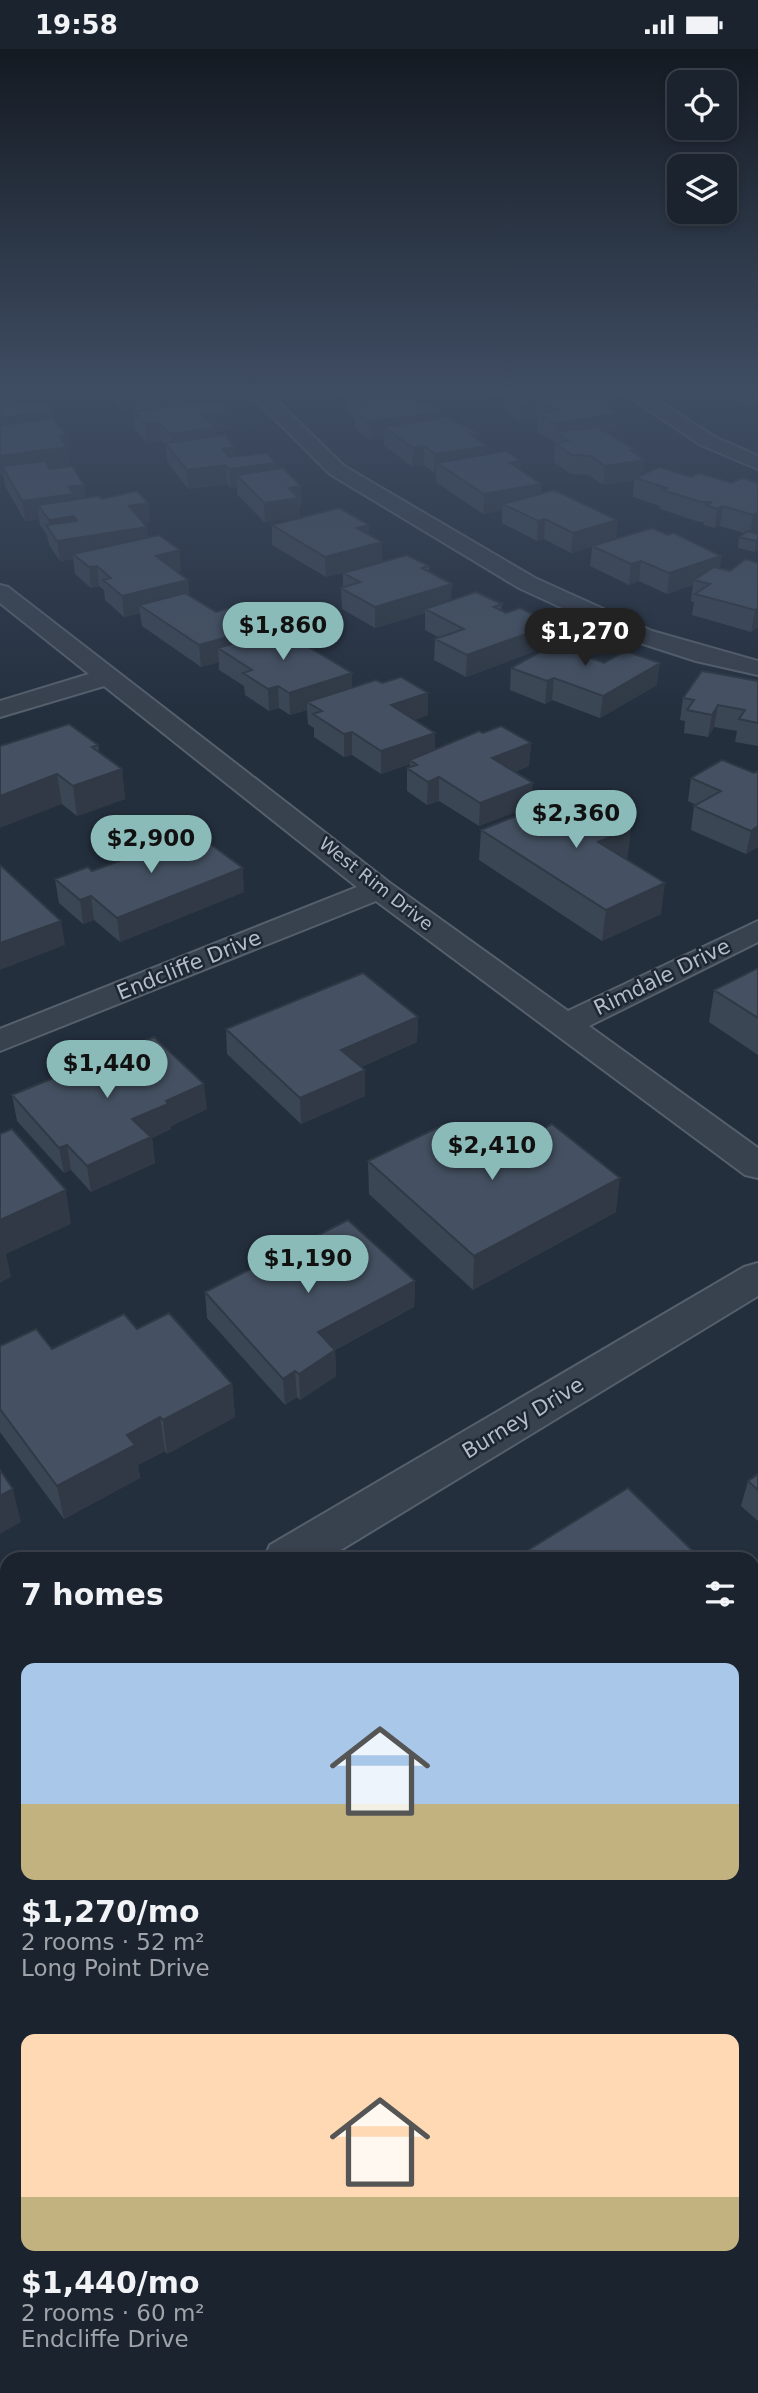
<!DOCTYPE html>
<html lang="en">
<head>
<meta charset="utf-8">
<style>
	body { margin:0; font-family:"DejaVu Sans",sans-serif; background:#282f3a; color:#f1f3f6; height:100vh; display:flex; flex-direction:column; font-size:26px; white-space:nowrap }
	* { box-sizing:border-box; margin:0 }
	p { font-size:23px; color:#a0a4aa }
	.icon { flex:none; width:38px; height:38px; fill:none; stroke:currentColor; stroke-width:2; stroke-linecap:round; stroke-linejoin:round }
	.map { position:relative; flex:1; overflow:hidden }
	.panel { position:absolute; left:0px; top:1503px; width:760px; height:842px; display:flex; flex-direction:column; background:#1b232e; border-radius:21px 21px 0 0; box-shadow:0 4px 10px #0003,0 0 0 2px #39404a }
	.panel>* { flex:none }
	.controls { position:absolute; left:667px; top:21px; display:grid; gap:14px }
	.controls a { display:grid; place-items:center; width:70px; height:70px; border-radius:14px; background:#1b232e; box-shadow:0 4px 10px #0003,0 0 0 2px #39404a; font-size:35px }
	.price { position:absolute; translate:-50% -60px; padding:0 16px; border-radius:24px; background:#8bbbb9; color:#111; font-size:23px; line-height:46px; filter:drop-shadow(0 2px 4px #0008) }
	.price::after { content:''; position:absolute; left:50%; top:42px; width:21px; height:16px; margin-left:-10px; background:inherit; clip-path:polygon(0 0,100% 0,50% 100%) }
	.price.current { background:#222; color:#fff }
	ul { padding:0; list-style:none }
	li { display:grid; align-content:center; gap:14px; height:371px; padding:0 21px }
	li span { display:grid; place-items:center; height:217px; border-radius:14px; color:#555 }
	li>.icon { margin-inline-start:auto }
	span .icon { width:126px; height:126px; fill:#fffc; stroke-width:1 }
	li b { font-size:30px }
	h2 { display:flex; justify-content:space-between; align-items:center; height:84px; padding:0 21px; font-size:30px }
	.status { display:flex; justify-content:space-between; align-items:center; height:49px; padding:0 35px; background:#1b232e; direction:ltr }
	.status svg { height:19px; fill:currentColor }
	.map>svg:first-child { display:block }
	.green { fill:#263c3f }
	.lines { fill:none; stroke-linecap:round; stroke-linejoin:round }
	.street-casing { stroke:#565f6c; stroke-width:4 }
	.street { fill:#38414e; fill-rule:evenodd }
	.wall { fill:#3b4654 }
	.shaded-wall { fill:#303945 }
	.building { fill:#455162; stroke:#303945; stroke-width:2 }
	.labels { text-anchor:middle; stroke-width:5; stroke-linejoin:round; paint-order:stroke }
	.far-street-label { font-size:18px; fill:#b4bcc9; stroke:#1d2633 }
	.street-label { font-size:21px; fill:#b4bcc9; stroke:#1d2633 }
</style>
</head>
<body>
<div class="status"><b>19:58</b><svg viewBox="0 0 49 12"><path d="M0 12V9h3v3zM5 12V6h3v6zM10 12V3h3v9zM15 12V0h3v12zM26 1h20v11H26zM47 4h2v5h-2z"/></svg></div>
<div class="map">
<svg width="758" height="2344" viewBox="0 0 758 2344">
	<rect width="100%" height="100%" fill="#242f3e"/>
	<path class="green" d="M758 1741V2344H4L11 2338H752V1745Z"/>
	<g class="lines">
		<defs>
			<path id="street" d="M247 342H267L344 417 535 529 652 582 758 612V626L696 612 634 592 519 539 330 425Z
				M621 342H643L715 388 758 407V420L701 396Z
				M0 536 8 538 390 834 568 962 758 872V893L589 977 758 1099V1129L745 1126 376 852 0 1002V980L357 838 104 637 0 668V652L89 625 0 554Z
				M758 1214V1247L326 1510H264L270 1496 744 1218Z
				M7 1655V1703L0 1705V1658Z"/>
		</defs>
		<use href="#street" class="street-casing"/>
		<use href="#street" class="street"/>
	</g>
	<path class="wall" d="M0 342 41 353 53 362 54 371 67 386 69 417 50 419 86 449 148 454 150 474 144 475 148 488 181 522 177 523 188 531 189 546 257 588 352 638 428 666 414 671 435 700 483 684 531 694 529 717 515 723 531 757 479 777 439 752 427 756 407 742V719L410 718V715L381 725 352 706 344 708 314 688V679L308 675 307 661 290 666 279 659 269 662 245 646 244 637 219 621V613L201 618 142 577 140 564 124 568 105 551 104 541 99 537 91 539 75 525 73 510 60 512 49 496 47 486 40 476 39 470 25 472 5 437 3 425 0 426Z
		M108 342H200V353L232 380 216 382V387L235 408 276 420 302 456 265 474 237 445V438L231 439 227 435 188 440 167 412 166 397 161 392 147 394 135 380 134 359 121 361 109 347Z
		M331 342H402L442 369 478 384V391L486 397V406L521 422 541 435V445L617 471 616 490 721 507 720 519 730 522 758 514V578L751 583 692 566 694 553 691 552 693 536 667 545 639 532 629 536 590 517 592 498 571 504 544 490 537 492 502 474V461L483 465 436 433V424H434L424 416 412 418 384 396V389L370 391 355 380V370L346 363 345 347 337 348Z
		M460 342H585L609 354 608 360 617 364 615 382 607 384 634 404 643 425 691 428 732 434H758V483L755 484 758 485 755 503 738 499 739 488 744 484 720 477 715 479 703 476 704 473H699L660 460V457L633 448 634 431 603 436 589 426 571 425 554 413 555 393 537 383V369L520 372 503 362 504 348Z
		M733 342H758V356L736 355Z
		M272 476H369V486L382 513 429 517V523L451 551 502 555 501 561 552 596 466 628 434 611 435 590 438 588 425 581V564L375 579 342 560 341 539 343 538V524L345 523 326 528 272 496Z
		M594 610 657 636 600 669 552 651 545 655 510 641 511 619Z
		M758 632V697L735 693 737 682 714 678 708 688 684 684 685 672 680 671 683 649Z
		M98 696 99 703 122 720 125 750 77 767 62 755 0 697Z
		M758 722V798L746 805 691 781 694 757 696 756 688 752 691 729 754 724Z
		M631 780 627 810 661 865 602 892 479 811 481 781Z
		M92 822 244 843 120 893 94 871 83 875 59 854 55 830Z
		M758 919V1006L709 973 714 941Z
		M418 968 417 993 361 1018 365 1021V1047L301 1075 227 1005 226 980Z
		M12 1046 207 1060 171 1077V1080L152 1089 155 1114 91 1143 71 1121 64 1124 17 1072Z
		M484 1110 616 1163 473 1241 369 1145 368 1112Z
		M415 1232 414 1258 335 1301 336 1327 300 1351 297 1348 285 1356 207 1269 205 1243Z
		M137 1280 232 1335 235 1368 167 1405 165 1402 138 1416 140 1429 64 1470 0 1383V1297L52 1300Z
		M758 1425V1472L741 1457 748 1432Z
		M7 1860V2086L0 2074V1865Z"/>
	<path class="shaded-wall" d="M126 342H149L150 357 121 361 119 343Z
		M192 342H200L201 363 159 368 158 350Z
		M337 342H375L345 345V347L337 348Z
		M40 348 42 364 53 362 56 380 0 388V369L9 352Z
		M538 351 537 369 520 372 521 354Z
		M609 354 608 366 617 364 615 382 567 391 556 383V375L601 356Z
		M231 362 232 380 216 382 217 397 172 402 170 385 202 365Z
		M442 363 441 381 384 378V389L370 391 369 373Z
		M159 374 161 392 147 394 146 375Z
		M478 384 477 398 486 397V416L437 414 436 424H434L435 405 470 385Z
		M67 386 69 417 7 425 2 417 3 425 0 426V407L59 387Z
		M424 397V416L412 418 413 399Z
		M235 398 236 417 226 416 227 435 188 440 187 421 222 400Z
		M634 400 633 412 645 411 643 430 635 429 634 431 603 436 605 417 630 401Z
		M521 412 520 432 510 414Z
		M276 414 277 433 236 426 237 438 231 439 229 420Z
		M541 435 540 455H503L502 461 483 465 484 445Z
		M84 436 87 456H38L39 470 25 472 22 452 69 438Z
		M301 437 302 456H300V468L265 474 264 454 289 439Z
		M148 454 150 474 131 477 129 457Z
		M723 457 720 477 715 479 717 460Z
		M758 464V483L750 486 753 466Z
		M74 467 76 487 50 482 49 471Z
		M545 470 544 490 537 492 538 472Z
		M617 471 615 491 571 504 573 484Z
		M369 476V496L357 479Z
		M147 478 149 498 73 505V510L60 512 57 492Z
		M758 491V501L755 503 756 492Z
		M382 493V514L326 528 325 508Z
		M180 501 181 522 158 527 156 507Z
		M721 507 719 528 694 531 693 536 667 545 669 524Z
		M641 512 639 532 629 536 631 515Z
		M97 517 99 537 91 539 89 518Z
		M188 531 190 552 139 556 140 564 124 568 122 547Z
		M452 535 451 556 425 560V564L375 579V558Z
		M758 559V578L751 583 755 561Z
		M256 570 257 591 218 599 219 613 201 618 199 596 239 575Z
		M554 575 552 596 466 628 467 606Z
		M660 614 657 636 600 669 603 647Z
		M352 624V646L307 653V661L290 666 289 644Z
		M554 629 552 651 545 655 547 632Z
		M278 637 279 659 269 662 268 640Z
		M428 644V666L391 678V656Z
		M718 656 714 678 708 688 712 666Z
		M352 683V706L344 708V685Z
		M435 684V707L410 711V715L381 725V702Z
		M531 694 529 717 491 732 492 709Z
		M122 720 125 750 77 767 73 737Z
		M57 725 62 755 0 779V747Z
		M439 728V752L427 756 428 733Z
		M533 734 531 757 479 777 480 754Z
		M758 777V798L746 805 751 782Z
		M631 780 627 810 598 793Z
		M243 819 244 843 120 893 117 869Z
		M665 834 661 865 602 892 606 861Z
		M91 847 94 871 83 875 80 851Z
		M61 872 65 896 0 921V894Z
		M418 968 417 993 342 1026 341 1001Z
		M365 1021V1047L301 1075 300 1049Z
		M204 1035 207 1060 171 1077V1080L152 1089 155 1114 91 1143 87 1117 132 1070 166 1052Z
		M67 1096 71 1121 64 1124 59 1099Z
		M620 1129 616 1163 473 1241 474 1207Z
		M66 1141 71 1175 6 1205 11 1228 0 1234V1171Z
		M415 1232 414 1258 319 1309 318 1283Z
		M335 1301 336 1327 300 1351 299 1325Z
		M295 1322 297 1348 285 1356 283 1330Z
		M232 1335 235 1368 167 1405 163 1371Z
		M160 1368 165 1402 138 1416 140 1429 64 1470 57 1437 127 1386Z
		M13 1440 21 1473 0 1485V1447Z
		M758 1580V1606L752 1610V1584Z"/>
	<path class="building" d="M0 342H35L40 348 9 352 13 357 44 352 53 362 0 369Z
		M151 342H197L200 345 158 350Z
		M365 342H402L417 353 427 352 442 363 369 373 355 362 364 359 345 345Z
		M514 342H585L609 354 601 356 617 364 556 375 538 365 557 361 538 351 521 354 504 344Z
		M219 351 231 362 202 365 216 379 170 385 159 374 146 375 134 362Z
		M148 356 152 360 137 362 134 358Z
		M446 368 478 384 470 385 486 397 435 405 424 397 413 399 384 378Z
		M53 369 67 386 59 387 67 398 0 407V376Z
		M597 378 634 400 630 401 645 411 605 417 591 407 572 406 555 394 568 392 555 383Z
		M225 386 235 398 222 400 229 408 267 404 276 414 229 420 226 416 187 421 165 394Z
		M506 402 521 412 510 414 541 435 484 445 437 414Z
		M46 412 50 420 72 417 84 436 69 438 74 445 22 452 2 417Z
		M659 418 691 428 699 424 732 434 742 429 758 434V464L753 466 723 457 717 460 706 456 712 453H701L662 441 667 439 635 429Z
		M283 419 301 437 289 439 299 449 264 454 236 426Z
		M554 441 617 471 573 484 545 470 538 472 503 455Z
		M137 442 148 454 129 457 147 478 57 492 46 476 77 472 74 467 49 471 38 456 99 447 102 450Z
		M339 459 369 476 357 479 382 493 325 508 272 476Z
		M652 479 668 486 674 484 721 507 669 524 641 512 631 515 592 497Z
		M748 482 758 485V491L756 492 739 488Z
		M159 486 180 501 156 507 188 531 122 547 103 531 111 529 97 517 89 518 73 505Z
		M407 506 429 517 422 519 452 535 375 558 341 539 360 533 343 524Z
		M746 510 758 514V559L755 561 695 545 710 535 694 531 714 518 730 522Z
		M476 543 502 555 494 558 506 564 520 559 554 575 467 606 435 590 464 580 425 560Z
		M185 544 216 563 235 557 256 570 239 575 249 582 199 596 139 556Z
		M280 581 352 624 289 644 278 637 268 640 243 624 252 621 218 599Z
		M560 592 594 605 588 608 604 614 625 602 660 614 603 647 554 629 547 632 511 619Z
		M702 622 758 632V674L739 670 745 661 718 656 712 666 687 661 694 651 683 649Z
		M401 628 428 644 391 656 435 684 381 702 352 683 344 685 313 665 322 662 307 653 376 631 382 634Z
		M69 675 98 696 92 698 122 720 73 737 57 725 0 747V697Z
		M501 677 531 694 492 709 533 734 480 754 439 728 428 733 407 719 417 716 410 711 479 682 483 684Z
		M722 711 754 724 758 722V777L751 782 694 757 721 742 691 729Z
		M572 745 631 780 598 793 665 834 606 861 481 781Z
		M195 784 243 819 117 869 91 847 80 851 55 830 88 818 92 822Z
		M0 816 61 872 0 894Z
		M758 919V969L714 941Z
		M363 924 418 968 341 1001 365 1021 300 1049 226 980Z
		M154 988 204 1035 166 1052 168 1055 132 1070 151 1088 87 1117 67 1096 59 1099 12 1046Z
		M552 1075 620 1129 474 1207 368 1112 443 1076 484 1110Z
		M12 1080 66 1141 0 1171V1085Z
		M348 1171 415 1232 318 1283 335 1301 299 1325 295 1322 283 1330 205 1243Z
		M169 1264 232 1335 163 1371 160 1368 127 1386 135 1396 57 1437 0 1360V1297L36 1280 52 1300 124 1265 137 1280Z
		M0 1421 13 1440 0 1447Z
		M758 1425V1441L748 1432Z
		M628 1439 701 1510H514Z
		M752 1559 758 1565V1580L752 1584Z
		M7 1860V2078L0 2066V1865Z"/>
	<linearGradient id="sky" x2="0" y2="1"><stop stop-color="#141a22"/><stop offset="0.51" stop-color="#3f4d63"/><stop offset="1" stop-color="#3f4d63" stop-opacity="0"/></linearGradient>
	<rect width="758" height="670" fill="url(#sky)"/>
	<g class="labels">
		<g class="far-street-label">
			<text transform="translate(376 835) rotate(38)" y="6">West Rim Drive</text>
		</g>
		<g class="street-label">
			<text transform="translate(189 916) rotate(-22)" y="7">Endcliffe Drive</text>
			<text transform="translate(662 928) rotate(-26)" y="7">Rimdale Drive</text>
			<text transform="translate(523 1369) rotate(-31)" y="7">Burney Drive</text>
		</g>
	</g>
</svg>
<div class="controls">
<a><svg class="icon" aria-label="locate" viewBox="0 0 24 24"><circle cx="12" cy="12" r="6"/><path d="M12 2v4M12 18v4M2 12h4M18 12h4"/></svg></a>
<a><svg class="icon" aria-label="layers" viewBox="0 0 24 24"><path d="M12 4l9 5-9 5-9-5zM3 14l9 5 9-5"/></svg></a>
</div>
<b class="price" style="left:283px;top:613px">$1,860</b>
<b class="price current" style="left:585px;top:619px">$1,270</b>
<b class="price" style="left:576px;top:801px">$2,360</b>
<b class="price" style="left:151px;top:826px">$2,900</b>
<b class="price" style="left:107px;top:1051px">$1,440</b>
<b class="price" style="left:492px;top:1133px">$2,410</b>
<b class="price" style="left:308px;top:1246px">$1,190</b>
<section class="panel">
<h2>7 homes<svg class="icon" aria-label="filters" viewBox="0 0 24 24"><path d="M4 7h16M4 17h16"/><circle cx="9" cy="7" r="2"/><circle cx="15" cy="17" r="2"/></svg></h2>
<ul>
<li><span style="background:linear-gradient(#a9c7e8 65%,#c2b280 0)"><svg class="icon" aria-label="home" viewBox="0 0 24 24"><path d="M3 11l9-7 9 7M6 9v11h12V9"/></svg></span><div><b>$1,270/mo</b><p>2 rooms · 52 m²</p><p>Long Point Drive</p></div></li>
<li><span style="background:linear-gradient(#ffd9b3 75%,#c2b280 0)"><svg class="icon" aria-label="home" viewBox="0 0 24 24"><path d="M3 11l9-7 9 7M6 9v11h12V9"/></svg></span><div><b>$1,440/mo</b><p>2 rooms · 60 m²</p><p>Endcliffe Drive</p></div></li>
</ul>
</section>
</div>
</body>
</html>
